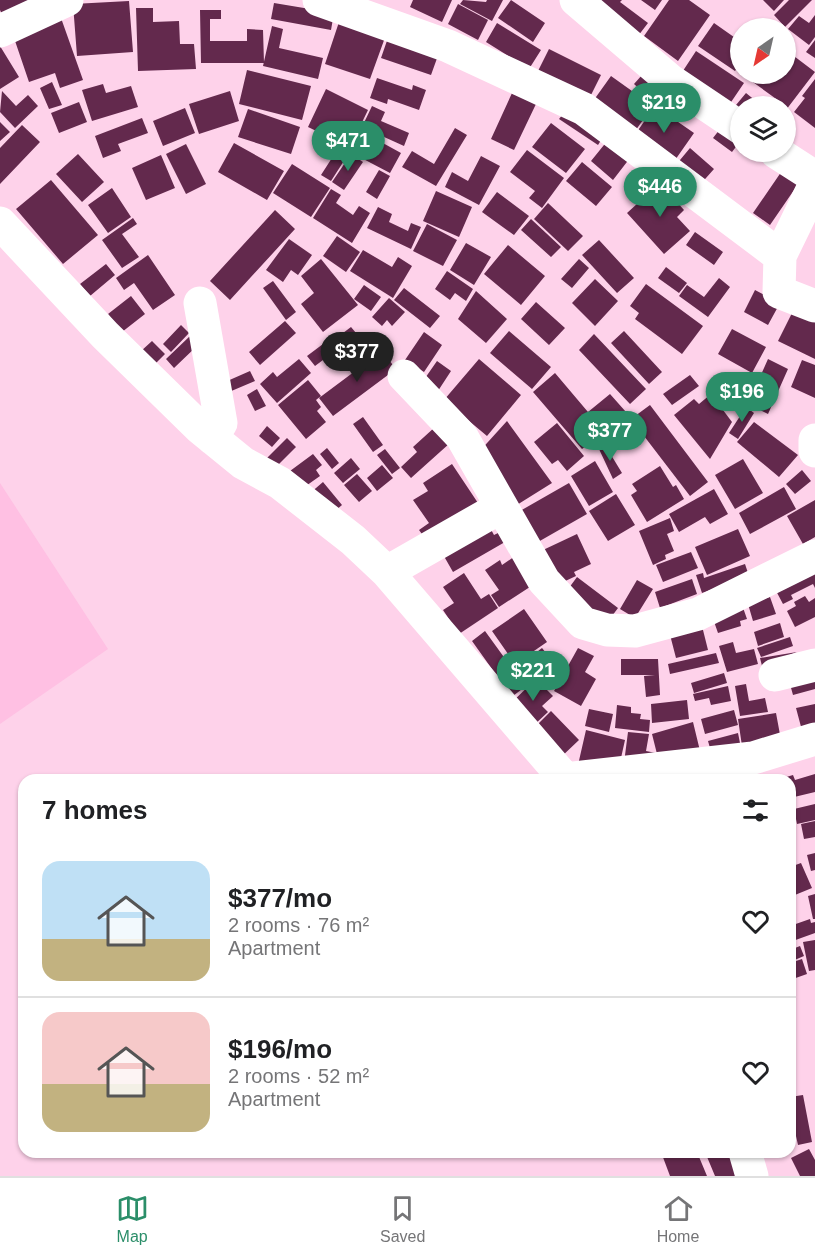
<!DOCTYPE html>
<html lang="en">
<head>
<meta charset="utf-8">
<style>
	body { margin:0; font-family:Helvetica,sans-serif; background:#f2f2f2; color:#202124; height:100vh; display:flex; flex-direction:column; font-size:22px; white-space:nowrap }
	* { box-sizing:border-box; margin:0 }
	p { font-size:20px; color:#757577 }
	.icon { flex:none; width:33px; height:33px; fill:none; stroke:currentColor; stroke-width:2; stroke-linecap:round; stroke-linejoin:round }
	.map { position:relative; flex:1; overflow:hidden }
	.sheet { position:absolute; left:18px; top:774px; width:778px; height:384px; display:flex; flex-direction:column; background:#fff; border-radius:18px; box-shadow:0 2px 4px #0004 }
	.sheet>* { flex:none }
	.needle { width:39px; rotate:214deg }
	.tools { position:absolute; left:730px; top:18px; display:grid; gap:12px }
	.tools a { display:grid; place-items:center; width:66px; height:66px; border-radius:50%; background:#fff; box-shadow:0 2px 4px #0004; font-size:30px }
	.price { position:absolute; translate:-50% -51px; padding:0 14px; border-radius:21px; background:#2b8e69; color:#fff; font-size:20px; line-height:39px; filter:drop-shadow(0 2px 3px #0008) }
	.price::after { content:''; position:absolute; left:50%; top:36px; width:18px; height:14px; margin-left:-9px; background:inherit; clip-path:polygon(0 0,100% 0,50% 100%) }
	.price.selected { background:#222; color:#fff }
	ul { padding:0; list-style:none }
	li { display:flex; align-items:center; gap:18px; height:150px; padding:0 24px }
	li+li { border-top:2px solid #e0e0e0 }
	li span { display:grid; place-items:center; flex:none; width:168px; height:120px; border-radius:18px; color:#555 }
	li>.icon { margin-inline-start:auto }
	span .icon { width:72px; height:72px; fill:#fffc; stroke-width:1 }
	li b { font-size:26px }
	h2 { display:flex; justify-content:space-between; align-items:center; height:72px; padding:0 24px; font-size:26px }
	.tabs { display:flex; justify-content:space-around; align-items:center; height:84px; border-top:2px solid #e0e0e0; background:#fff; font-size:16px; color:#757577 }
	.tabs a { display:grid; justify-items:center; gap:3px }
	.tabs .selected { color:#2b8e69 }
	.map>svg:first-child { display:block }
	.built { fill:#ffc0e3 }
	.building { fill:#63294d }
	.lines { fill:none; stroke-linecap:round; stroke-linejoin:round }
	.minor { stroke:#fff; stroke-width:33 }
</style>
</head>
<body>
<div class="map">
<svg width="815" height="1176" viewBox="0 0 815 1176">
	<rect width="100%" height="100%" fill="#fed2ea"/>
	<path class="built" d="M0 483 108 649 0 724Z"/>
	<path class="building" d="M0 0H43L6 24 0 10Z
		M413 0H452L442 22 410 7Z
		M463 0 486 2 487 0H503L492 21 460 4Z
		M511 0 545 23 533 42 498 18Z
		M592 0H622L620 2 648 23 638 36Z
		M641 0H662L655 10Z
		M669 0H689L710 15 678 61 644 36Z
		M763 0H784L774 11Z
		M789 0H812L785 27 774 15Z
		M129 1 133 52 77 56 73 4Z
		M274 3 334 13 331 30 271 19Z
		M458 4 488 20 478 40 448 24Z
		M136 8H153V22L179 21 180 44H194L196 69 138 71Z
		M200 10H221V19H210V41H247V29L263 30 264 63H201Z
		M815 15V37L809 45 788 29 799 16 809 23Z
		M341 16 387 32 370 79 325 64Z
		M61 18 83 80 60 88 55 73 29 82 13 35Z
		M497 23 541 50 529 69 486 42Z
		M714 23 741 42V63L735 71 698 46Z
		M272 26 283 29 279 48 323 58 318 79 263 66Z
		M390 32 440 50 431 75 381 58Z
		M815 40V58L806 52Z
		M0 46 19 77 0 89Z
		M549 49 601 75 587 103 535 77Z
		M786 50 815 72 786 110V106L750 80 755 74H786Z
		M696 51 744 83 725 111 677 80Z
		M650 66 665 79 649 98 634 84Z
		M247 70 311 86 302 120 239 104Z
		M611 76 653 106 633 134 591 104Z
		M377 78 412 90 413 85 426 90 419 110 388 99 387 104 370 98Z
		M815 79V128L794 112 805 98 802 96Z
		M52 82 62 105 49 109 40 88Z
		M103 84 106 93 131 86 138 107 92 121 82 90Z
		M326 89 368 110 350 147 308 127Z
		M2 91 16 106 28 95 38 106 15 128 0 112Z
		M230 91 239 121 199 134 189 104Z
		M512 93 536 104 514 150 491 139Z
		M746 93 762 106H741V120L731 111Z
		M79 102 87 122 59 133 51 113Z
		M372 106 385 112 381 121 409 133 404 146 362 127Z
		M655 106 694 133 673 163 634 136Z
		M185 108 195 133 163 146 153 121Z
		M248 109 300 127 291 154 238 137Z
		M567 109 605 134 598 145 559 119Z
		M142 118 148 133 118 144 121 151 103 158 95 136Z
		M727 120 741 140 732 152 713 138Z
		M0 122 10 132 0 141Z
		M551 123 585 149 566 173 532 147Z
		M22 125 40 142 0 184V148Z
		M455 128 467 135 436 186 402 167 412 151 434 164Z
		M361 131 401 153 390 173 350 152Z
		M608 140 630 158 613 180 591 161Z
		M234 143 284 171 267 200 218 172Z
		M186 144 206 184 186 194 166 154Z
		M339 147 349 153 331 181 321 175Z
		M690 148 714 169 698 187 675 166Z
		M527 150 564 178 542 208 529 198 535 191 510 172Z
		M78 154 104 182 82 202 56 174Z
		M351 154 363 162 344 190 332 182Z
		M161 155 175 188 146 200 132 168Z
		M481 156 500 166 479 205 445 187 452 172 468 181Z
		M582 162 612 187 596 206 566 181Z
		M788 162 805 174 770 225 753 213Z
		M292 164 330 188 311 217 273 193Z
		M379 170 390 176 377 199 366 192Z
		M51 180 98 235 63 264 16 209Z
		M660 183 684 210 677 217 690 231 664 254 627 213Z
		M112 188 131 217 108 233 88 205Z
		M331 189 341 195 336 203 353 215 359 206 370 213 352 243 313 218Z
		M436 191 472 207 459 237 423 221Z
		M497 192 529 216 514 235 482 212Z
		M548 203 583 236 568 251 534 219Z
		M378 207 392 214 389 222 408 231 411 223 421 227 411 249 367 228Z
		M275 210 295 229 230 300 210 281Z
		M133 218 137 224 122 234 139 257 122 268 102 240Z
		M531 219 561 247 551 257 521 230Z
		M427 224 457 240 443 266 413 251Z
		M695 232 723 252 714 265 686 245Z
		M337 236 360 252 346 272 323 256Z
		M289 239 312 255 298 275 291 270 283 282 266 270Z
		M599 240 634 278 617 293 582 255Z
		M466 243 491 257 474 285 450 270Z
		M508 245 545 276 521 305 484 274Z
		M363 250 392 267 398 257 412 266 393 298 350 271Z
		M148 255 175 295 153 310 134 283 124 290 116 278Z
		M321 259 358 305 323 332 301 304 314 293 301 276Z
		M579 259 589 268 572 288 561 279Z
		M106 264 115 275 90 296 80 284Z
		M666 267 687 283 679 293 658 278Z
		M447 271 473 289 466 301 455 293 450 300 435 289Z
		M719 278 730 287 708 317 679 296 687 285 704 297Z
		M595 279 618 301 595 326 572 303Z
		M273 281 296 312 286 320 263 288Z
		M646 284 703 326 682 354 635 319 639 313 630 306Z
		M364 285 381 297 371 311 354 299Z
		M404 288 440 316 430 328 394 300Z
		M755 290 780 303 768 325 744 312Z
		M476 291 507 319 486 343 458 319Z
		M131 296 145 314 122 332 108 314Z
		M389 298 405 312 392 326 387 320 382 326 372 317Z
		M536 302 565 328 549 345 521 319Z
		M795 307 815 317V359L778 341Z
		M285 321 296 333 260 365 249 352Z
		M181 325 189 333 171 352 163 344Z
		M351 327 367 346 343 365 327 345Z
		M732 329 766 347 752 373 718 354Z
		M509 331 551 367 532 389 490 353Z
		M624 331 662 372 649 384 611 343Z
		M424 332 442 345 424 372 405 360Z
		M594 334 646 389 630 404 579 350Z
		M190 336 198 345 174 368 166 359Z
		M152 341 165 354 153 366 140 352Z
		M323 344 331 354 315 366 307 356Z
		M382 351 396 369 333 416 319 398Z
		M299 359 311 373 277 403 260 384 273 372 277 377Z
		M479 359 521 395 487 436 444 400Z
		M768 359 788 369 768 414 748 404Z
		M802 360 815 365V398L791 387Z
		M437 361 451 371 436 394 421 384Z
		M250 371 255 381 229 392 225 382Z
		M555 373 588 412 610 394 626 412 582 449 533 392Z
		M690 375 699 386 672 405 663 394Z
		M308 380 321 396 316 400 321 407 317 411 326 422 306 439 278 405Z
		M257 389 266 406 255 411 247 395Z
		M711 394 732 422 710 459 674 415 694 399 699 404Z
		M650 405 708 482 690 496 631 419Z
		M746 407 754 413 738 439 729 433Z
		M363 417 383 445 373 452 353 424Z
		M507 421 552 483 512 508 478 453Z
		M754 422 798 455 779 477 737 442Z
		M557 423 584 456 567 471 558 460 552 464 534 442Z
		M267 426 280 438 272 447 259 436Z
		M435 427 450 443 411 478 401 467 417 452 413 447Z
		M287 438 296 447 275 468 266 459Z
		M605 445 622 473 613 479 599 449Z
		M327 448 339 463 332 469 320 454Z
		M385 449 400 468 392 474 377 455Z
		M313 454 322 465 316 470 320 476 303 488 290 471Z
		M351 458 360 469 343 483 334 473Z
		M743 459 763 493 735 509 715 475Z
		M595 461 613 492 589 506 571 476Z
		M452 464 480 506 427 541 419 530 429 523 413 500 428 491 423 483Z
		M382 465 393 478 377 491 367 478Z
		M660 466 673 487 676 485 684 499 647 522 631 495 637 491 632 484Z
		M802 470 811 481 795 494 786 484Z
		M357 474 372 491 359 502 344 485Z
		M323 482 342 505 328 517 309 494Z
		M569 483 587 514 538 542 520 511Z
		M784 487 796 509 750 534 739 513Z
		M714 489 728 514 710 524 705 517 679 532 669 514Z
		M616 494 635 525 608 541 589 511Z
		M815 500V537L803 544 787 516Z
		M670 518 674 531 667 534 674 551 665 555 666 559 653 565 639 531Z
		M488 524 494 535 500 532 505 542 453 572 441 551Z
		M738 529 750 556 707 575 695 547Z
		M577 534 591 564 574 572 576 576 559 584 543 550Z
		M691 552 698 568 663 582 656 565Z
		M518 554 536 583 499 607 491 595 499 590 485 570 500 560 502 565Z
		M745 564 749 576 702 593 696 575 703 573 704 578Z
		M815 568V588L813 584 791 595 793 599 783 604 775 589Z
		M464 573 481 599 489 594 498 608 459 634 443 610 454 603 443 587Z
		M577 577 618 608 609 620 563 596Z
		M692 579 697 594 660 608 655 592Z
		M637 580 653 589 635 618 620 609Z
		M805 596 809 602 815 598V617L795 627 787 611 796 606 794 602Z
		M770 597 776 614 753 621 748 604Z
		M741 602 747 619 740 621 741 626 718 633 711 613Z
		M524 609 547 642 515 664 492 631Z
		M701 622 708 650 676 658 669 631Z
		M780 623 784 637 758 646 754 632Z
		M485 631 511 667 497 676 472 641Z
		M790 637 793 646 761 657 757 648Z
		M733 642 736 653 754 649 758 664 727 672 719 646Z
		M542 648 555 664 509 699 497 683Z
		M578 648 594 656 585 672 596 679 581 706 554 691Z
		M797 652 762 666 760 658Z
		M716 653 719 663 670 674 668 664Z
		M621 659H658L660 695 646 697 644 676 655 675H621Z
		M815 670V689L793 695 788 677Z
		M724 673 727 683 694 693 691 683Z
		M536 679 553 696 542 706 548 712 533 726 511 703Z
		M746 684 749 701 765 698 768 712 740 716 735 686Z
		M728 686 731 701 711 705 709 698 695 701 693 694Z
		M687 700 689 719 652 723 651 704Z
		M815 704V735L804 738 796 708Z
		M617 705 631 707V713L641 714 640 719 650 720 649 732 615 728Z
		M589 709 613 714 609 732 585 726Z
		M734 710 738 725 705 734 701 719Z
		M551 711 579 740 559 759 531 731Z
		M776 713 781 740 742 746 738 719Z
		M693 722 701 755 659 762 652 734Z
		M586 730 625 740 619 767 578 765Z
		M628 732 649 734 646 751 656 753 624 763Z
		M738 733 741 748 712 755 708 741Z
		M815 774V792L790 798V780H784L783 778 793 775 795 780Z
		M815 804V820L797 824 794 809Z
		M815 821V837L804 839 801 824Z
		M815 853V870L811 871 807 855Z
		M801 863 812 888 790 897V867Z
		M815 894V919H813L808 896Z
		M810 919 811 923 815 922V933L790 942V926Z
		M815 940V970L809 971 803 942Z
		M800 946 804 956 790 962V950Z
		M802 959 807 974 790 980V963Z
		M803 1095 812 1142 798 1145 792 1118H790V1097Z
		M809 1149 815 1160V1176H800L791 1158Z
		M661 1152H697L707 1176H670Z
		M705 1152H736L745 1176H715Z"/>
	<g class="lines">
		<path class="minor" d="M319 0 448 46 584 109 780 256
			M576 0 671 81 741 128
			M0 31 67 0
			M776 152 815 177
			M815 184 780 256 779 292 815 306
			M0 223 105 335 200 428 243 463 280 483 353 540 387 572 566 780
			M200 303 221 423 212 438
			M404 376 462 437 544 581 583 623 607 630 635 631 698 614 815 556
			M815 440V451
			M387 572 501 507
			M775 675 815 665
			M565 779 753 758 815 739
			M745 1152 752 1176"/>
	</g>
</svg>
<div class="tools">
<a><svg class="needle" viewBox="-14 -14 28 28"><path d="M0-13l5 13h-10z" fill="#e53935"/><path d="M0 13l5-13h-10z" fill="#757577"/></svg></a>
<a><svg class="icon" aria-label="layers" viewBox="0 0 24 24"><path d="M12 4l9 5-9 5-9-5zM3 14l9 5 9-5"/></svg></a>
</div>
<b class="price" style="left:664px;top:134px">$219</b>
<b class="price" style="left:348px;top:172px">$471</b>
<b class="price" style="left:660px;top:218px">$446</b>
<b class="price selected" style="left:357px;top:383px">$377</b>
<b class="price" style="left:742px;top:423px">$196</b>
<b class="price" style="left:610px;top:462px">$377</b>
<b class="price" style="left:533px;top:702px">$221</b>
<section class="sheet">
<h2>7 homes<svg class="icon" aria-label="filters" viewBox="0 0 24 24"><path d="M4 7h16M4 17h16"/><circle cx="9" cy="7" r="2"/><circle cx="15" cy="17" r="2"/></svg></h2>
<ul>
<li><span style="background:linear-gradient(#bfe0f5 65%,#c2b280 0)"><svg class="icon" aria-label="home" viewBox="0 0 24 24"><path d="M3 11l9-7 9 7M6 9v11h12V9"/></svg></span><div><b>$377/mo</b><p>2 rooms · 76 m²</p><p>Apartment</p></div><svg class="icon" aria-label="heart" viewBox="0 0 24 24"><path d="M12 20l-8-8c-3-5 5-10 8-4 3-6 11-1 8 4z"/></svg></li>
<li><span style="background:linear-gradient(#f6c9c9 60%,#c2b280 0)"><svg class="icon" aria-label="home" viewBox="0 0 24 24"><path d="M3 11l9-7 9 7M6 9v11h12V9"/></svg></span><div><b>$196/mo</b><p>2 rooms · 52 m²</p><p>Apartment</p></div><svg class="icon" aria-label="heart" viewBox="0 0 24 24"><path d="M12 20l-8-8c-3-5 5-10 8-4 3-6 11-1 8 4z"/></svg></li>
</ul>
</section>
</div>
<nav class="tabs">
<a class="selected"><svg class="icon" aria-label="map" viewBox="0 0 24 24"><path d="M3 6l6-2 6 2 6-2v14l-6 2-6-2-6 2zM9 4v14M15 6v14"/></svg>Map</a>
<a><svg class="icon" aria-label="saved" viewBox="0 0 24 24"><path d="M7 4h10v16l-5-4-5 4z"/></svg>Saved</a>
<a><svg class="icon" aria-label="home" viewBox="0 0 24 24"><path d="M3 11l9-7 9 7M6 9v11h12V9"/></svg>Home</a>
</nav>
</body>
</html>
